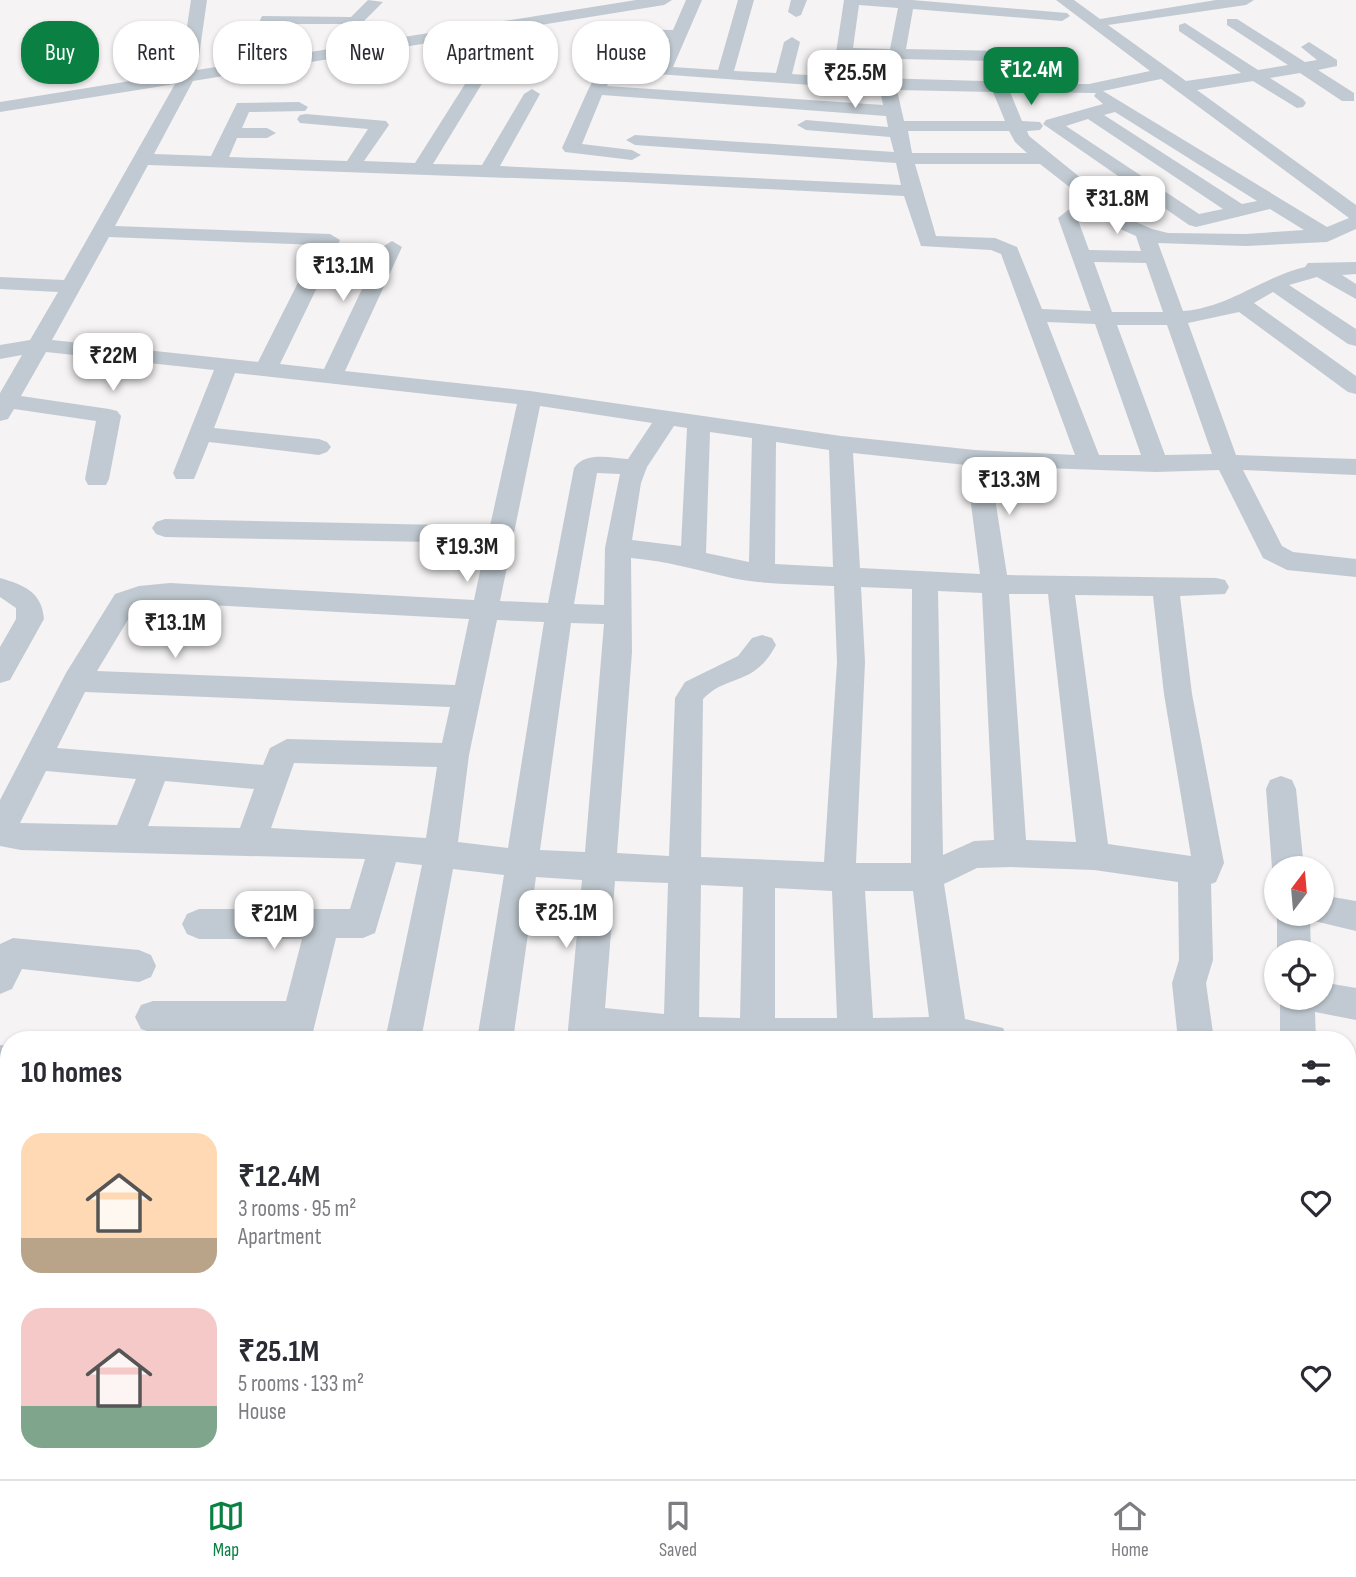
<!DOCTYPE html>
<html lang="en">
<head>
<meta charset="utf-8">
<style>
	body { margin:0; font-family:"Sofia Sans Condensed",sans-serif; background:#f2f2f3; color:#2b2b33; height:100vh; display:flex; flex-direction:column; font-size:26px; white-space:nowrap }
	* { box-sizing:border-box; margin:0 }
	p { font-size:23px; color:#7c7c81 }
	.icon { flex:none; width:38px; height:38px; fill:none; stroke:currentColor; stroke-width:2; stroke-linecap:round; stroke-linejoin:round }
	.map { position:relative; flex:1; overflow:hidden }
	.side { position:absolute; left:0px; top:1031px; width:1356px; height:450px; display:flex; flex-direction:column; background:#fff; border-radius:28px 28px 0 0; box-shadow:0 2px 5px #0004 }
	.side>* { flex:none }
	.banner { position:absolute; left:21px; top:21px; width:700px; height:63px; display:flex; gap:14px }
	.needle { width:46px; rotate:16deg }
	.tools { position:absolute; left:1264px; top:856px; display:grid; gap:14px }
	.tools a { display:grid; place-items:center; width:70px; height:70px; border-radius:50%; background:#fff; box-shadow:0 2px 5px #0004; font-size:35px }
	.price { position:absolute; translate:-50% -60px; padding:0 16px; border-radius:14px; background:#fff; color:#222; font-size:23px; line-height:46px; filter:drop-shadow(0 2px 4px #0008) }
	.price::after { content:''; position:absolute; left:50%; top:42px; width:21px; height:16px; margin-left:-10px; background:inherit; clip-path:polygon(0 0,100% 0,50% 100%) }
	.price.selected { background:#0b8043; color:#fff }
	ul { padding:0; list-style:none }
	li { display:flex; align-items:center; gap:21px; height:175px; padding:0 21px }
	li span { display:grid; place-items:center; flex:none; width:196px; height:140px; border-radius:21px; color:#555 }
	li>.icon { margin-inline-start:auto }
	span .icon { width:84px; height:84px; fill:#fffc; stroke-width:1 }
	li b { font-size:30px }
	h2 { display:flex; justify-content:space-between; align-items:center; height:84px; padding:0 21px; font-size:30px }
	.tag { padding:0 24px; border-radius:28px; background:#fff; box-shadow:0 2px 5px #0004; font-size:24px; line-height:63px }
	.tag.selected { background:#0b8043; color:#fff }
	.menu { display:flex; justify-content:space-around; align-items:center; height:98px; border-top:2px solid #e1e1e2; background:#fff; font-size:19px; color:#7c7c81 }
	.menu a { display:grid; justify-items:center; gap:4px }
	.menu .selected { color:#0b8043 }
	.map>svg:first-child { display:block }
	.lines { fill:none; stroke-linecap:round; stroke-linejoin:round }
	.minor { fill:#c1cad2; fill-rule:evenodd }
</style>
</head>
<body>
<div class="map">
<svg width="1356" height="1479" viewBox="0 0 1356 1479">
	<rect width="100%" height="100%" fill="#f5f3f3"/>
	<g class="lines">
		<path class="minor" d="M191 0H207L197 70 636 0H672L664 5 193 81 154 154 211 156 237 103 299 102 308 107 305 111 249 112 242 128H267L276 133 267 138H237L229 157 347 161 368 129 300 123 297 119 300 115 306 114 386 121 389 125 364 161 415 163 472 73 478 72 486 77 433 164 482 165 524 94 532 89 540 94 500 166 901 185 896 163 635 145 626 140 635 135 894 152 890 137 806 130 797 125 806 120 888 127 886 116 602 95 582 144 632 150 641 155 632 160 565 152 562 148 588 90 620 29 673 30 686 0H702L673 67 718 70 738 0H754L734 71 776 73 784 42 792 37 800 42 792 74 837 77 833 73 844 0H912L1067 13 1070 16 1062 21 913 9 906 49 1053 52 1061 57 1075 84H1089L1150 71 1056 0H1074L1100 19 1216 0H1254L1246 5 1108 25 1186 81 1241 73 1179 31V25L1185 23 1258 70 1288 65 1227 25V19H1237L1305 62 1317 60 1301 47 1309 42 1337 60V66L1318 70 1354 93V101H1342L1300 73 1270 78 1303 99 1306 103 1303 107 1297 108 1253 81 1197 90 1356 205V229L1327 242 1246 246 1158 243 1183 311C1230 307 1260 278 1305 267L1308 263 1356 262V274L1342 275 1356 284V299L1317 277 1289 285 1356 329V346L1348 344 1273 292 1254 303 1356 376V394L1348 392 1239 312 1188 323 1236 455 1356 459V475L1243 470 1282 546 1293 552 1356 559V577L1287 570 1263 558 1219 470 1156 472 990 466 1007 575 1216 578 1225 580 1229 587 1225 594 1180 596 1192 694 1224 863 1216 882 1211 884 1213 960 1206 983 1214 1040H1178L1172 983 1179 960 1178 882 1094 870 1011 867 977 868 944 884 965 1019 1003 1028 1008 1040H567L582 880 536 877 513 1040H477L504 875 453 869 421 1040H385L422 865 396 862 375 933 363 938H336L311 1040H275L277 1033H153L141 1029 135 1017 141 1005 153 1001H286L302 939H199L187 934 182 924 187 914 199 909H350L365 859 21 850 0 846V800L66 673 115 594 139 586 170 583 474 600 486 543 165 537 156 534 152 528 156 522 165 519 490 526 517 404 235 373 214 428 319 439 327 442 331 447 327 452 319 455 209 442 194 479H176L173 473 214 370 46 352 21 396 109 409 117 411 121 416 109 479 106 485H88L85 479 96 421 14 409 8 419 0 421V393L22 355 0 359V345L30 340 58 292 0 289V277L64 280 175 84 0 112V102L180 73ZM859 5 898 8 890 49 853 48ZM631 37 669 39 655 71 657 74 880 90 883 105 607 86ZM851 58 1047 62 1058 83 844 77 849 73ZM1161 79 1349 218 1327 227 1103 91ZM897 90 993 92 1005 121H904ZM1010 92 1096 93 1094 96 1103 104 1046 120 1043 124 1189 225 1196 227 1270 209 1304 230 1246 234 1168 233 1152 229 1134 221 1029 136 1027 131 1040 130 1043 126 1040 122 1022 121ZM1115 112 1257 201 1242 204 1104 115ZM1088 119 1223 209 1199 214 1066 126ZM908 131H1009L1015 142 1027 153H912ZM915 164H1040L1095 207 1068 210 1058 218 1091 311 1042 309 1017 247 995 238 936 236ZM148 165 625 182 904 196 921 246 991 250 1001 254 1075 455 975 450 841 436 530 391 345 371 402 247 392 241 382 247 324 369 280 364 340 240 330 234 115 226ZM1108 218 1120 229 1136 236 1141 251 1089 250 1078 220ZM109 237 317 245 258 362 52 340ZM1094 262 1146 263 1163 312H1112ZM1047 322 1095 324 1141 455H1099ZM1117 325H1167L1212 454 1165 455ZM540 406 652 423 628 459C611 458 585 451 574 468L548 603 500 601ZM674 426 687 428 681 546 632 540 641 483 647 467ZM710 432 752 438 749 562 706 553ZM776 442 829 450 833 567 775 564ZM853 453 966 465 980 574 860 568ZM597 473 620 474 605 548 604 605 574 604ZM631 558C667 561 697 570 732 578 765 585 800 584 834 586L837 662 824 862 701 857 703 699C729 673 754 687 776 645L772 638 762 635 752 638 738 656 685 682 675 698 669 856 617 853 632 652ZM861 587 912 589 911 863H856L865 662ZM938 591 982 593 994 840 974 841 943 855ZM1009 594H1048L1076 842 1026 840ZM1075 595 1153 596 1164 694 1191 856 1108 844ZM170 603 469 619 455 685 97 671 135 608ZM497 620 544 622 508 848 458 842 469 755ZM571 623 604 624 585 852 540 850ZM85 692 450 707 442 743 287 739 270 748 263 765 57 748ZM294 763 437 767 426 838 271 828ZM46 771 136 779 117 825 20 823ZM165 781 254 789 240 828 148 826ZM615 881 668 883 664 1014 605 1008ZM701 885 743 887 740 1018 699 1017ZM775 888 832 891 837 1018H775ZM865 891H913L929 1017 873 1018Z
			M368 0 383 2 361 24H273L267 39H255L253 36 262 16 351 17Z
			M791 0H807L801 15 796 17 788 12Z
			M0 578C24 585 42 592 44 619L10 680 0 683V647L16 619V608L0 597Z
			M1281 776 1292 780 1296 789 1304 868H1276V876L1272 868 1266 789 1270 780Z
			M1321 895 1356 901V931L1310 920 1311 952H1277V914H1321Z
			M13 938 139 950 151 955 156 966 151 977 139 982 22 969 12 989 0 994V944Z
			M1321 982 1356 988V1020L1315 1012 1316 1040H1280V998H1321Z
			M0 1045 9 1046V1080L0 1079Z
			M1348 1079 1356 1081V1117L1348 1115Z
			M9 1109V1160L0 1164V1112Z
			M1348 1190 1356 1192V1232L1348 1229Z
			M9 1305V1363L0 1367V1309Z
			M1348 1316 1356 1318V1360L1348 1358Z
			M1348 1415 1356 1418V1479H1332L1331 1472H1348Z
			M41 1472H85L82 1479H38Z
			M323 1472H405L402 1479H320Z
			M618 1472H662L661 1479H617Z
			M737 1472H781L780 1479H736Z
			M844 1472H888V1479H844Z
			M959 1472H1003V1479H959Z
			M1068 1472H1112V1479H1068Z
			M1169 1472H1213L1214 1479H1170Z"/>
	</g>
</svg>
<div class="tools">
<a><svg class="needle" viewBox="-14 -14 28 28"><path d="M0-13l5 13h-10z" fill="#e53935"/><path d="M0 13l5-13h-10z" fill="#7c7c81"/></svg></a>
<a><svg class="icon" aria-label="locate" viewBox="0 0 24 24"><circle cx="12" cy="12" r="6"/><path d="M12 2v4M12 18v4M2 12h4M18 12h4"/></svg></a>
</div>
<b class="price selected" style="left:1031px;top:107px">₹12.4M</b>
<b class="price" style="left:855px;top:110px">₹25.5M</b>
<b class="price" style="left:1117px;top:236px">₹31.8M</b>
<b class="price" style="left:343px;top:303px">₹13.1M</b>
<b class="price" style="left:113px;top:393px">₹22M</b>
<b class="price" style="left:1009px;top:517px">₹13.3M</b>
<b class="price" style="left:467px;top:584px">₹19.3M</b>
<b class="price" style="left:175px;top:660px">₹13.1M</b>
<b class="price" style="left:566px;top:950px">₹25.1M</b>
<b class="price" style="left:274px;top:951px">₹21M</b>
<div class="banner">
<a class="tag selected">Buy</a>
<a class="tag">Rent</a>
<a class="tag">Filters</a>
<a class="tag">New</a>
<a class="tag">Apartment</a>
<a class="tag">House</a>
</div>
<section class="side">
<h2>10 homes<svg class="icon" aria-label="filters" viewBox="0 0 24 24"><path d="M4 7h16M4 17h16"/><circle cx="9" cy="7" r="2"/><circle cx="15" cy="17" r="2"/></svg></h2>
<ul>
<li><span style="background:linear-gradient(#ffd9b3 75%,#b9a48a 0)"><svg class="icon" aria-label="home" viewBox="0 0 24 24"><path d="M3 11l9-7 9 7M6 9v11h12V9"/></svg></span><div><b>₹12.4M</b><p>3 rooms · 95 m²</p><p>Apartment</p></div><svg class="icon" aria-label="heart" viewBox="0 0 24 24"><path d="M12 20l-8-8c-3-5 5-10 8-4 3-6 11-1 8 4z"/></svg></li>
<li><span style="background:linear-gradient(#f6c9c9 70%,#7fa58c 0)"><svg class="icon" aria-label="home" viewBox="0 0 24 24"><path d="M3 11l9-7 9 7M6 9v11h12V9"/></svg></span><div><b>₹25.1M</b><p>5 rooms · 133 m²</p><p>House</p></div><svg class="icon" aria-label="heart" viewBox="0 0 24 24"><path d="M12 20l-8-8c-3-5 5-10 8-4 3-6 11-1 8 4z"/></svg></li>
</ul>
</section>
</div>
<nav class="menu">
<a class="selected"><svg class="icon" aria-label="map" viewBox="0 0 24 24"><path d="M3 6l6-2 6 2 6-2v14l-6 2-6-2-6 2zM9 4v14M15 6v14"/></svg>Map</a>
<a><svg class="icon" aria-label="saved" viewBox="0 0 24 24"><path d="M7 4h10v16l-5-4-5 4z"/></svg>Saved</a>
<a><svg class="icon" aria-label="home" viewBox="0 0 24 24"><path d="M3 11l9-7 9 7M6 9v11h12V9"/></svg>Home</a>
</nav>
</body>
</html>
